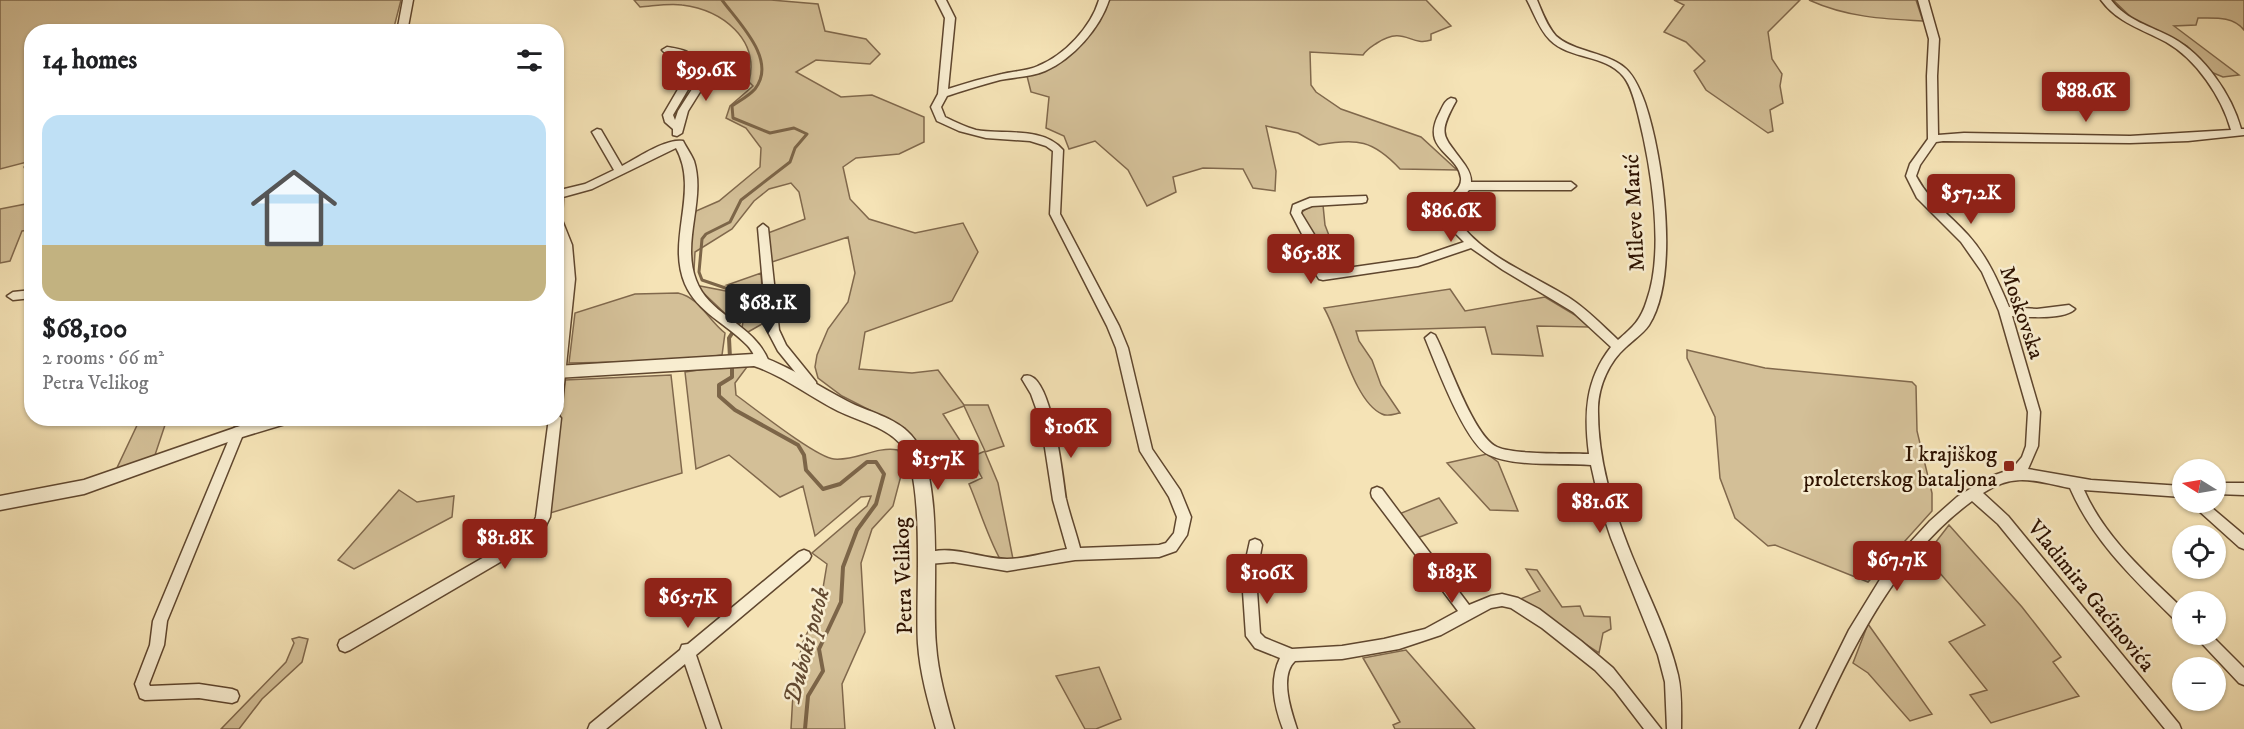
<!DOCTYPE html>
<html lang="en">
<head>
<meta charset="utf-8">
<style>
	body { margin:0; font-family:"IM FELL DW Pica",serif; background:#f2f2f2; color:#202124; height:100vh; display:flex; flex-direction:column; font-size:22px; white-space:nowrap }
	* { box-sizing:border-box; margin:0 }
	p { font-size:20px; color:#757577 }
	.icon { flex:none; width:33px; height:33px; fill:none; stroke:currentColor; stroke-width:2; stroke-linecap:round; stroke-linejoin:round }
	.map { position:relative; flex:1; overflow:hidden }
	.drawer { position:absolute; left:24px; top:24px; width:540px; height:402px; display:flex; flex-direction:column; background:#fff; border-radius:24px; box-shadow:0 2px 4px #0004 }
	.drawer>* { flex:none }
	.needle { width:39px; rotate:281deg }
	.buttons { position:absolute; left:2172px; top:459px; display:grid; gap:12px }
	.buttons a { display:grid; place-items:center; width:54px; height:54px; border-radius:50%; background:#fff; box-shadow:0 2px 4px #0004; font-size:30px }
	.price { position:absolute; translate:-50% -51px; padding:0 14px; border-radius:6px; background:#8f2418; color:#fff; font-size:20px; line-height:39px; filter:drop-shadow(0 2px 3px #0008) }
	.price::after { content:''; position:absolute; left:50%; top:36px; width:18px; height:14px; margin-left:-9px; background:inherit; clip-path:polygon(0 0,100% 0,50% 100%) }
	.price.current { background:#222; color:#fff }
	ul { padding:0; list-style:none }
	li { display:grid; align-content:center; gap:12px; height:318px; padding:0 18px }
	li span { display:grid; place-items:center; height:186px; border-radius:18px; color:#555 }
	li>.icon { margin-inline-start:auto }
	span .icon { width:108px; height:108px; fill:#fffc; stroke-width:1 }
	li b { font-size:26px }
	h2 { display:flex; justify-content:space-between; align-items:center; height:72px; padding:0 18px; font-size:26px }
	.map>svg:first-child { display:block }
	.green { fill:#d3bf97; stroke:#80684c; stroke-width:1.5 }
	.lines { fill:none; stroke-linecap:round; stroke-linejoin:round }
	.stream-far1 { stroke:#7c6548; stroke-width:3 }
	.stream { stroke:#7c6548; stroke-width:4 }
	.minor-casing { stroke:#5f462e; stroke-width:3 }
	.tertiary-casing { stroke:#5f462e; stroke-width:3 }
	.minor { fill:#f8edd0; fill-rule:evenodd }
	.tertiary { fill:#f8edd0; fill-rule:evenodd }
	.poi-dot { fill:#8f2418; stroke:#f8edd0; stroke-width:2 }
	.labels { text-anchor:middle; stroke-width:5; stroke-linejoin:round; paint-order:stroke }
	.street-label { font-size:22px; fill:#2d1200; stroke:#f8edd0 }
	.poi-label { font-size:22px; fill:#2d1200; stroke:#f8edd0; text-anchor:end }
	.water-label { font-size:24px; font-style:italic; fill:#624930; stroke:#f8edd0 }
</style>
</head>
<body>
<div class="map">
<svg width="2244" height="729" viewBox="0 0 2244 729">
	<rect width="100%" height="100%" fill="#f5e3b6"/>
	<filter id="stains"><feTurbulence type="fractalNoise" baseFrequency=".00333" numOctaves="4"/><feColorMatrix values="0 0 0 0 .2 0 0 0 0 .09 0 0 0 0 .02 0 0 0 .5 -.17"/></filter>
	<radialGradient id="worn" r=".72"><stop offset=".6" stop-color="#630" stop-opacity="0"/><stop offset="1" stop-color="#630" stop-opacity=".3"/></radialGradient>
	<path class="green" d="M0 0H401L393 31 32 32 31 161 0 169Z
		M634 0H771L818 4 825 31 866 39 880 54 870 64 816 60 796 72 841 97 872 95 924 117V142L899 154 856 158 843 167 850 199 869 219 915 233 963 223 978 252 952 301 865 332 859 369 912 373 938 370 964 405H988L1004 446 985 452 998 483 1013 559H1000C987 535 980 510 969 484L982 478 971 457 985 451 964 406 943 414 963 445 920 448 905 428 842 396 818 378 815 367 817 355 828 329 848 302 855 273 848 237 769 263 768 233 805 219 799 192 791 183 769 189 754 201 732 229 695 252 694 270 690 272 692 222 696 211 719 201 760 167 761 148 746 128 726 118 730 106 753 86 749 82C760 39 722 10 682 5 669 3 654 6 640 7Z
		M1109 0H1426L1451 26 1431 34V40C1410 47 1405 25 1377 43 1371 47 1367 49 1363 55L1310 52 1311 85 1316 92 1341 109 1421 137 1457 170 1400 169C1373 140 1357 138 1319 145L1298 133 1266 126 1276 171 1275 191 1253 188 1243 169 1203 168 1173 177 1176 192 1147 206 1128 170 1095 141 1069 149 1064 136 1046 128 1049 97 1031 92 1026 72C1054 60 1101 32 1109 0Z
		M1674 0H1800L1768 32 1772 59 1782 74 1780 86 1783 103 1770 110 1773 131 1768 133 1706 90 1694 71 1705 61 1686 42 1664 32 1684 5Z
		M1809 0H1916L1923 21C1883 19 1846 17 1809 0Z
		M2113 0H2244V30C2233 16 2215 18 2198 18L2196 25 2174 26 2239 75 2223 77 2211 72 2187 46 2134 20Z
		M712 58 674 120 671 118 697 70 698 59Z
		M31 203 29 230 22 231 10 261 0 263V209Z
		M1311 205H1323L1325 225 1330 238 1315 239 1301 213Z
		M557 238 563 265 557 336Z
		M761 273 764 323 748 332 742 328 748 292 744 288 727 285Z
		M695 285 731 292 738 302 734 322Z
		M1450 289 1465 311 1545 297 1575 315 1589 327 1537 326 1543 356 1492 354 1485 327 1356 331 1359 341 1372 360 1381 385 1400 413C1394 414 1387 417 1382 414 1354 402 1340 335 1324 308Z
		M678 293C700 298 708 320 725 333L722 355 675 361 569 363 575 313 635 294Z
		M1687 350 1765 368 1912 382 1916 386 1917 431 1932 493V511L1868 582 1775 545 1768 546 1735 518 1720 478 1715 417 1687 358Z
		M726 366 747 367 735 383 736 395C754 408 817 458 834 459 857 461 875 446 898 450L903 468 893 506 872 529 861 563 865 632 842 684 845 729H791L793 693 802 644 820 606 827 564 812 553 867 506 871 496 861 497 815 536 803 486 780 497 729 455 696 469 685 372Z
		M671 375 682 473 547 514 565 380Z
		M140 419H167L154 458 115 472Z
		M1487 454 1498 462 1518 511 1490 510 1447 463Z
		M399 490 417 502 454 496 452 517 354 569 338 560Z
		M1439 498 1457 523 1417 538 1399 514Z
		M1949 525 2022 607 2061 657 2053 662 2079 696 1991 723 1970 695 1987 690 1949 642 1985 625 1925 556Z
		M1526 569 1537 570 1562 607 1580 606 1584 616 1610 617 1611 629 1603 633 1599 653 1518 600 1540 591Z
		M1868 624 1932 714 1910 721 1868 673 1853 663Z
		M299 637 308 639 302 662 262 699 239 729H221L286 662 294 643 292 639Z
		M1406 650 1475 729H1395L1393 725 1400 722 1363 658Z
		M1099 667 1121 719 1096 729H1085L1056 676Z"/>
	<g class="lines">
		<path class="stream-far1" d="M722 0C738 22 778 60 755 89 749 96 739 101 732 106L733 118 770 133 794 128 807 134 795 148 790 162 741 200 730 222 706 234 702 239 699 272 702 280 740 293 744 300 740 322"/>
		<path class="stream" d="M730 358 729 338 740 321
			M732 365V377L719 385V396L735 410 798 445 804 455 806 470 823 489 840 484 867 462H876L884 474 876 504 857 530 843 567 841 602 819 649 823 671 808 696 805 729"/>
		<defs>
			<path id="minor" d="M403 0H413L407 32H397Z
				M936 0H946L955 18 948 89C966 83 984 78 1002 74 1014 71 1027 71 1038 66 1065 55 1091 27 1099 0H1109C1100 28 1073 59 1045 71 1031 77 1015 77 1000 80 982 85 964 90 947 96L941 107 945 117C955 122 966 127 976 130 1004 135 1043 126 1063 150L1060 214 1119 326 1128 348 1152 449 1180 490 1191 517 1187 535 1176 551 1159 557 1075 560 1007 571 953 562 928 564 923 562 921 558 923 554C951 543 979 559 1007 559 1026 559 1048 552 1067 549L1053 500 1041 422 1031 394 1022 379 1024 376C1052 367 1063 481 1066 499 1070 516 1076 532 1080 548L1159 545 1166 543 1174 533 1177 517 1169 497 1140 451 1116 348 1107 326 1050 214 1053 151 1046 146 1030 141 986 138 959 131 937 121 931 107 938 94 945 18Z
				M1527 0H1537C1542 12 1547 26 1556 36 1564 43 1574 47 1584 50 1621 62 1631 64 1645 103 1663 156 1680 276 1649 325 1643 334 1633 340 1626 347 1609 362 1599 385 1598 407 1597 459 1613 509 1632 556 1648 595 1668 633 1678 675 1682 692 1681 711 1681 729H1667L1665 682 1658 655 1611 538 1600 505 1591 465C1563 463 1514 467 1489 455 1465 444 1436 364 1425 338L1431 333 1435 335C1448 359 1473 436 1497 447 1515 455 1568 453 1589 454 1584 415 1585 380 1611 347L1573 312 1503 270 1471 248 1418 266 1323 280 1319 279 1312 268 1303 236 1291 213 1293 205 1310 198 1366 196 1367 199 1366 202 1362 203 1312 206 1302 210 1301 213 1315 236 1326 271 1417 258 1464 242 1454 232 1445 216C1446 212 1446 206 1448 202 1451 193 1462 189 1461 178 1458 153 1419 150 1440 112 1443 106 1445 100 1451 98L1455 99 1456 101C1436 137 1444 135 1465 165 1469 171 1471 175 1471 182H1571L1576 186 1571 190H1469L1458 203 1455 216C1480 256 1530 273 1568 297 1587 309 1602 325 1618 340 1633 327 1641 320 1647 300 1665 249 1651 166 1638 114 1635 102 1631 85 1623 76 1605 54 1570 60 1550 40 1539 29 1534 13 1527 0Z
				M1918 0H1928L1939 39 1937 76 1938 135 1964 133 2130 136 2231 130C2222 97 2196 59 2166 42 2142 29 2118 23 2101 0H2111C2127 21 2151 26 2173 38 2204 55 2232 95 2241 129H2244V135L2188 141 2130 143 1943 141 1936 142 1920 165 1916 176C1930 202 1949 214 1968 235 1987 256 1998 281 2009 307L2037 309 2069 305 2075 309C2065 320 2027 317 2012 316L2040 412 2038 446 2028 469 2091 480 2182 486V497L2084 490C2105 538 2146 573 2182 608V623L2177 622C2136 581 2094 543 2070 488 2035 481 2015 472 1983 493L2008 516 2179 724 2181 729H2165L1998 524 1972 501C1896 557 1854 645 1815 729H1800L1849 630 1884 573 1906 547 1930 521 1957 497 1989 477 2012 469 2022 457 2026 446 2028 412 1999 311 1982 272 1961 242 1917 198 1906 176 1910 164 1928 139 1927 76 1929 39Z
				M667 47C679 49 692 50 697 63L690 86 673 115 675 120 678 111 712 58 715 57 720 60 688 111 682 133 677 136 673 135V129L665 122 663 115 680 86 687 63 682 57 664 52 662 50Z
				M597 129 601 130 622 166C637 158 666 138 683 141 686 147 691 154 694 161 706 200 681 241 696 280 709 316 755 324 769 362L767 365H759C755 358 753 351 747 345 727 324 697 312 685 284 666 239 700 191 676 148L592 189 563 197 562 220 572 245 575 279 562 404 560 408 556 409V342L563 279 560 245 556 234V191L585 184 614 170 592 132Z
				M32 163V170H26L25 167Z
				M763 224 768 228 779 330 786 345 816 382 817 389 815 392H807L804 383 778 351 767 330 758 228Z
				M32 290V298L13 300 7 296 13 292Z
				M556 413 561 418 550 517 541 536 531 544 350 650 345 652 340 650 338 645 340 640 521 536 531 528 536 517 549 418H556Z
				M238 427 242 428 244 432 167 621 164 645 149 684 150 686 199 684 232 689 237 691 239 696 237 701 232 703 199 698 145 700 140 698 135 684 150 645 153 621 232 432 234 428Z
				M2216 483H2244V495L2216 494Z
				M1377 487 1382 489 1469 605 1491 596 1502 594 1518 598 1539 609 1581 641 1613 668 1661 729H1644L1615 691 1595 670 1542 628 1511 608 1502 606 1491 608 1441 635 1399 649 1342 659 1295 661C1279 676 1291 711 1297 729H1283C1274 705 1269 681 1280 658L1255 648 1246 636 1242 577 1250 541 1255 539 1260 541 1262 545 1256 577 1260 633 1265 638 1292 649 1342 646 1384 639 1425 629 1458 611 1372 497 1371 493 1372 489Z
				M2189 502H2205L2244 535V549L2239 547Z
				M804 550 809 552 811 556 809 560 696 655 721 729H707L685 664 606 729H588L590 724 680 650 682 645 688 644 799 552Z
				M2193 634H2210L2244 668V685L2239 683Z"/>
			<path id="tertiary" d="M754 354C788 365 816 385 847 401 868 412 895 417 911 435 946 473 931 593 936 645 938 673 946 701 954 729H936C928 701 920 673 918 644 915 599 926 480 902 446 888 427 858 421 838 411 810 397 784 376 754 366L556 378V366Z
				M263 418H295L292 422 239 438 84 494 0 510V496L84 480Z"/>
		</defs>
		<use href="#minor" class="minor-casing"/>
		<use href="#tertiary" class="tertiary-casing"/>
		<use href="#minor" class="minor"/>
		<use href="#tertiary" class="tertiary"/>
	</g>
	<rect class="poi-dot" x="2003" y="460" width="12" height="12" rx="3"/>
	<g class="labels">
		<g class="street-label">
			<text transform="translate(1633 213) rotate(-93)" y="8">Mileve Marić</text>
			<text transform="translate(2023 312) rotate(71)" y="8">Moskovska</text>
			<text transform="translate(902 576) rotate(-92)" y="8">Petra Velikog</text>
			<text transform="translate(2092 595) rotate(51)" y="8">Vladimira Gaćinovića</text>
		</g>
		<g class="poi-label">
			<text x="1997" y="461">I krajiškog<tspan x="1997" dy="25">proleterskog bataljona</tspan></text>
		</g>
		<g class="water-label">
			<text transform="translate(806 646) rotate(-75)" y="8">Duboki potok</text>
		</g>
	</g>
	<rect width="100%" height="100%" filter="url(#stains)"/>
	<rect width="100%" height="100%" fill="url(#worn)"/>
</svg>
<div class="buttons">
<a><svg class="needle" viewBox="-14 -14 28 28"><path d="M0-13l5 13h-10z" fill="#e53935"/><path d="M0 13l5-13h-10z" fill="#757577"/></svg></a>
<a><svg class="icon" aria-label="locate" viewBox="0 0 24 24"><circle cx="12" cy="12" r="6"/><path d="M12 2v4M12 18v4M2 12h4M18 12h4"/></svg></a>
<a>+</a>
<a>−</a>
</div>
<b class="price" style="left:706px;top:102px">$99.6K</b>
<b class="price" style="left:2086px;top:123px">$88.6K</b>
<b class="price" style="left:1971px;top:225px">$57.2K</b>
<b class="price" style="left:1451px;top:243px">$86.6K</b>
<b class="price" style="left:1311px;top:285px">$65.8K</b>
<b class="price current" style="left:768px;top:335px">$68.1K</b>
<b class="price" style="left:1071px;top:459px">$106K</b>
<b class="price" style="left:938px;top:491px">$157K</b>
<b class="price" style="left:1600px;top:534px">$81.6K</b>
<b class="price" style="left:505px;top:570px">$81.8K</b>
<b class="price" style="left:1897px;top:592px">$67.7K</b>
<b class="price" style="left:1452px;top:604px">$183K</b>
<b class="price" style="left:1267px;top:605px">$106K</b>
<b class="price" style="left:688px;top:629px">$65.7K</b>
<section class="drawer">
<h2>14 homes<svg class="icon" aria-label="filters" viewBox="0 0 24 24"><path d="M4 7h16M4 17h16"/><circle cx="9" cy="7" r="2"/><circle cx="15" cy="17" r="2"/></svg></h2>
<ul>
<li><span style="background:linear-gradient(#bfe0f5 70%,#c2b280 0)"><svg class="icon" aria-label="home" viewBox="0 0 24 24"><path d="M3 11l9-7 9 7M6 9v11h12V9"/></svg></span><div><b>$68,100</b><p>2 rooms · 66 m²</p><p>Petra Velikog</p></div></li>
</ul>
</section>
</div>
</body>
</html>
